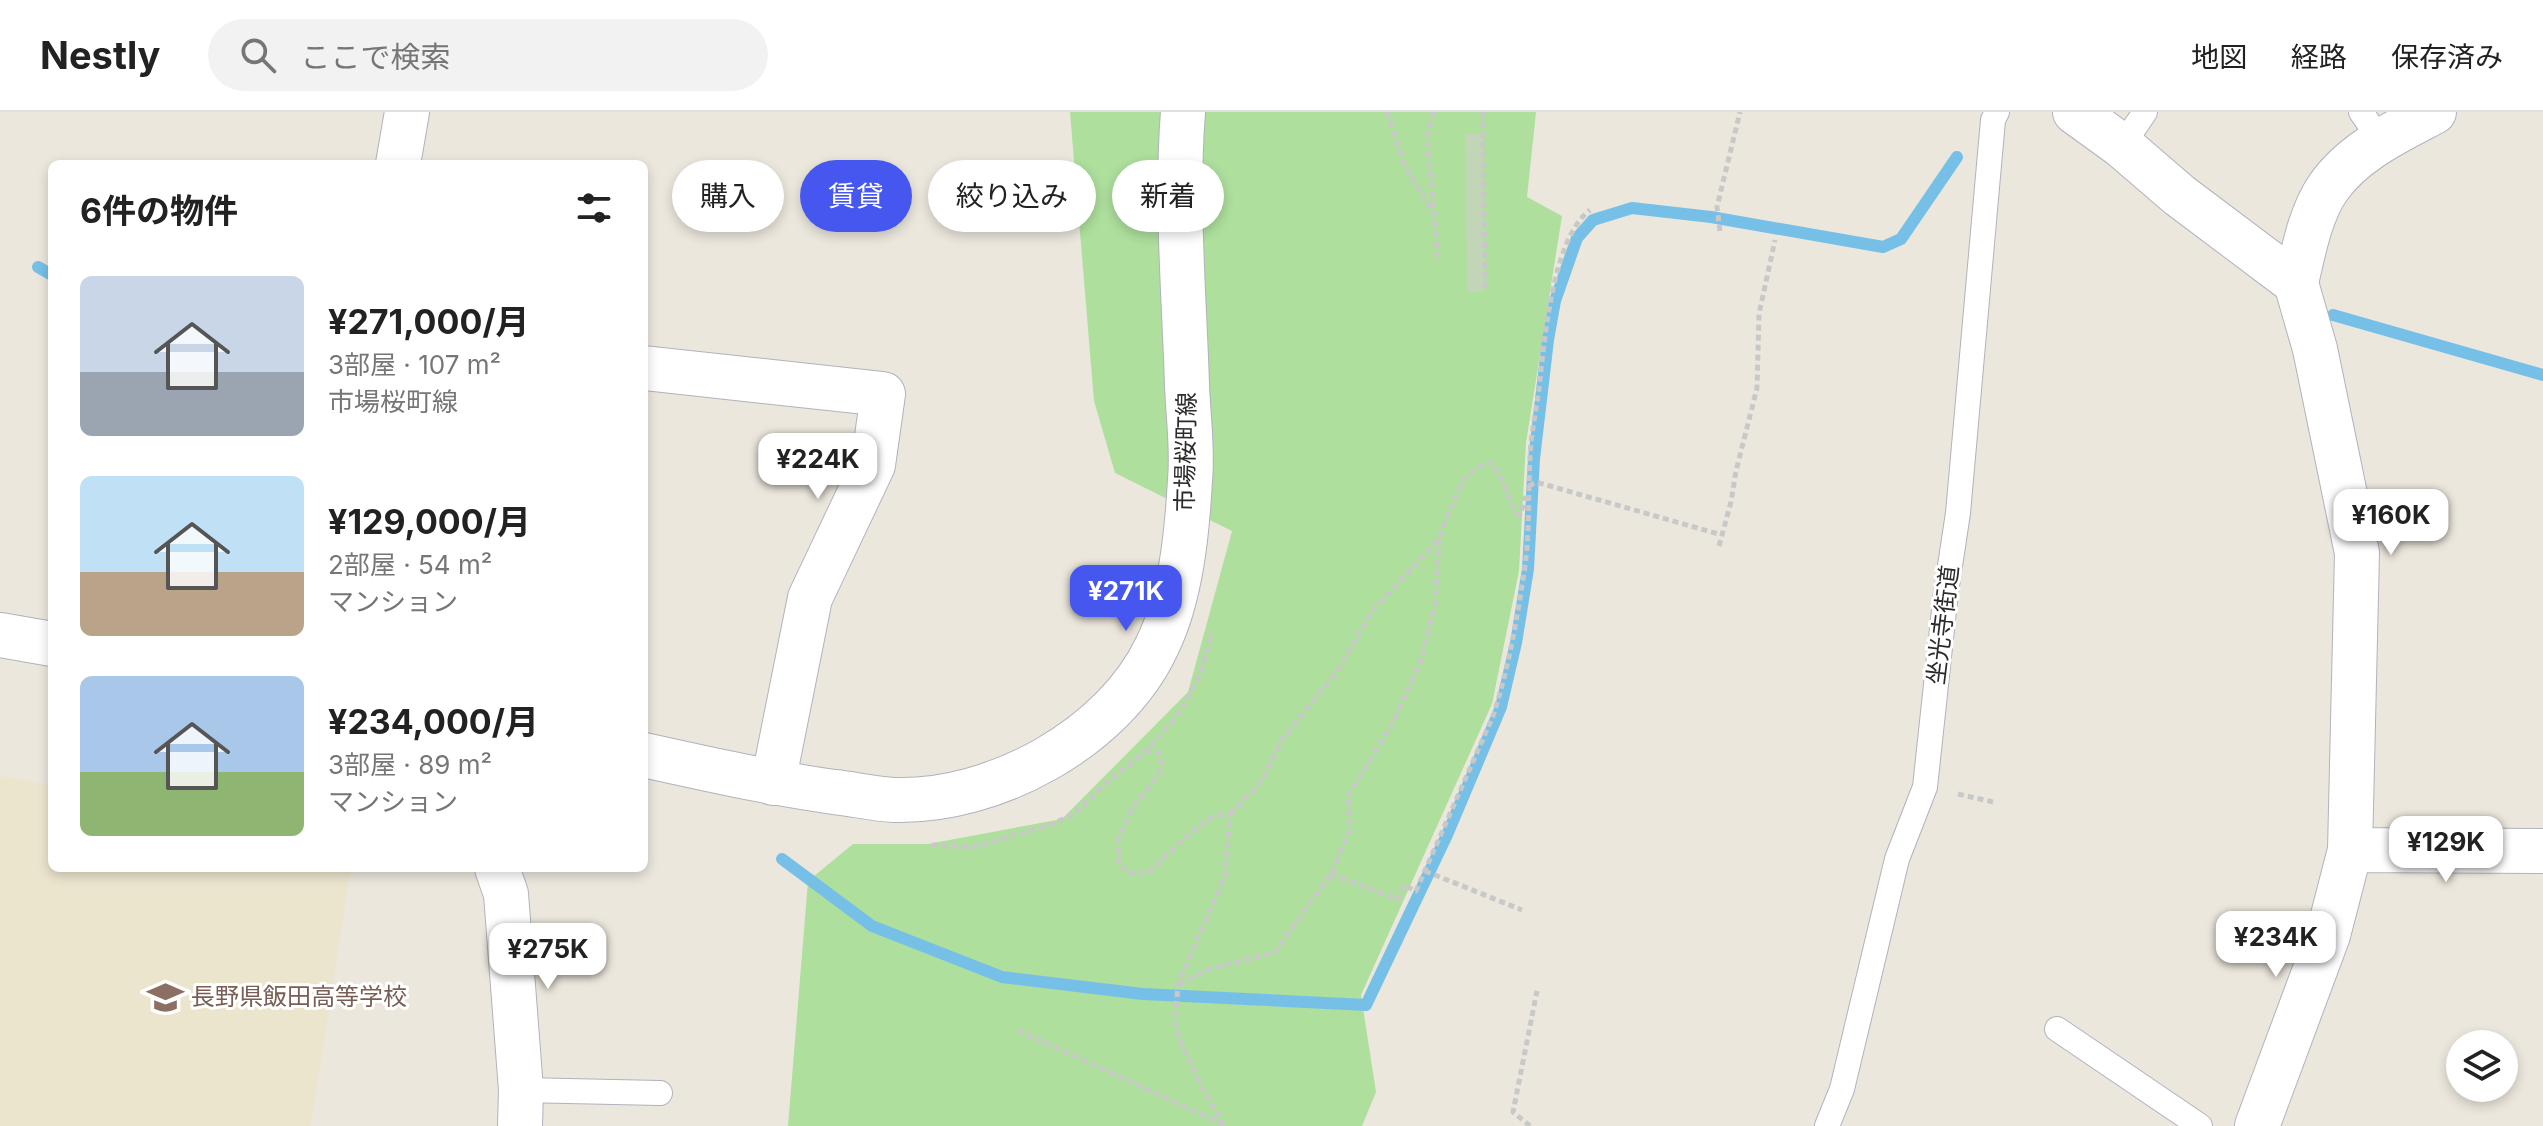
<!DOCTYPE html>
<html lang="ja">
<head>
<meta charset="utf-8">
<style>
	body { margin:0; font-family:Inter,"Noto Sans JP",sans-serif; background:#f2f2f2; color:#222; height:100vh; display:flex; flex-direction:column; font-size:30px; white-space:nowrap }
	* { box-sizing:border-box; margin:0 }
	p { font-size:26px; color:#767676 }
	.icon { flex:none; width:44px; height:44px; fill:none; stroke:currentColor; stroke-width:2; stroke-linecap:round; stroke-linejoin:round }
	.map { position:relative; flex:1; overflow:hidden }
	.panel { position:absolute; left:48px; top:48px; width:600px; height:712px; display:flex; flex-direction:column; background:#fff; border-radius:12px; box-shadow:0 4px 12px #0003 }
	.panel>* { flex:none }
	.hud { position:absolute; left:672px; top:48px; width:760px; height:72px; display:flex; gap:16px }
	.buttons { position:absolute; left:2446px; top:918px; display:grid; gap:16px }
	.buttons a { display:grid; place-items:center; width:72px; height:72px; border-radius:50%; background:#fff; box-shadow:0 4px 12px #0003; font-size:40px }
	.price { position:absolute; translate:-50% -68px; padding:0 18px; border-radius:16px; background:#fff; color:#222; font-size:26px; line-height:52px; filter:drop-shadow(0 2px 4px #0008) }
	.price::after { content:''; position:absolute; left:50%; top:48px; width:24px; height:18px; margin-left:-12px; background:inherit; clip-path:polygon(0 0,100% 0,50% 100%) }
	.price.selected { background:#4657f0; color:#fff }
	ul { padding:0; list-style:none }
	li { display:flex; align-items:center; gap:24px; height:200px; padding:0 32px }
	li span { display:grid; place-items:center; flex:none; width:224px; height:160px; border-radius:12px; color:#555 }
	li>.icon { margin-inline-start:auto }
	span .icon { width:96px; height:96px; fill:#fffc; stroke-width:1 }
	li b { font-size:34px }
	h2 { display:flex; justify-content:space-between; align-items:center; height:96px; padding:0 32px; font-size:34px }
	.tag { padding:0 28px; border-radius:36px; background:#fff; box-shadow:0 4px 12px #0003; font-size:28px; line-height:72px }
	.tag.selected { background:#4657f0; color:#fff }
	header { display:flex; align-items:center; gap:48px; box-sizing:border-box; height:112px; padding:0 40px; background:#fff; border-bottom:2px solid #e0e0e0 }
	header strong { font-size:38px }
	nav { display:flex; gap:44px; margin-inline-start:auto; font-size:28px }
	.search { width:560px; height:72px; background:#f2f2f2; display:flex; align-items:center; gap:20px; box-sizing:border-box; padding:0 28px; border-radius:44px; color:#767676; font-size:30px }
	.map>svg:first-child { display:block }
	.education { fill:#ece5ce }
	.green { fill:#aedf9d }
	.cemetery { fill:#c2d5b6 }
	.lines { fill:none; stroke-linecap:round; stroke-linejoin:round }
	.stream { stroke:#76c0e8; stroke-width:12 }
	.service-casing { stroke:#b1b2bd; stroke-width:26 }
	.minor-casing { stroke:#b1b2bd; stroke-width:46 }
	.secondary-casing { stroke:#b1b2bd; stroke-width:46 }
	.path { stroke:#c8c8c8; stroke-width:5; stroke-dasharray:6 4; stroke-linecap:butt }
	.service { stroke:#fff; stroke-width:24 }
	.minor { stroke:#fff; stroke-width:44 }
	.secondary { stroke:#fff; stroke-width:44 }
	.labels { text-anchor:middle; stroke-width:6; stroke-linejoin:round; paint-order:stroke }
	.street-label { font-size:24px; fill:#2b2b2b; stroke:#fff }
	.education-label { font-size:24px; fill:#785e54; stroke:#fff; text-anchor:start }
</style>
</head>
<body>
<header>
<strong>Nestly</strong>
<div class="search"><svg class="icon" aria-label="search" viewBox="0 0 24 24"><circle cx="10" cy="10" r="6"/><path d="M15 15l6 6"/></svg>ここで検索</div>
<nav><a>地図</a><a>経路</a><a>保存済み</a></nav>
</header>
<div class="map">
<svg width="2543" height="1014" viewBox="0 0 2543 1014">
	<rect width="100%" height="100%" fill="#ece7dd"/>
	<path class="education" d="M0 664 52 673V756H351L311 1014H0Z"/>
	<path class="green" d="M1070 0H1536L1527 85 1562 104 1526 331 1519 459 1492 592 1361 883 1376 980 1362 1014H788L808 769 853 732H928L1062 707 1188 580 1232 419 1115 361 1094 289Z"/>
	<path class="cemetery" d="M1465 22H1483L1485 180H1467Z"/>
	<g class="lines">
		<path class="stream" d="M38 155 52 163
			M2333 203 2543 263
			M782 747 872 814 1002 865 1143 882 1366 893 1447 723 1501 595 1516 531 1528 457 1534 347 1548 228 1555 189 1577 126 1593 108 1632 96 1711 105 1883 135 1901 127 1957 45"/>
		<defs>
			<path id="service" d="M2361 0 2381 29
				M2122 34 2145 0
				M2057 917 2200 1014
				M521 978 660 981
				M1827 1014 1842 977 1897 747 1925 675 1946 480 1958 401 1993 8 1997 0"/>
			<path id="minor" d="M2075 0 2122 34 2179 83 2296 171 2315 237 2357 441 2350 738 2328 823 2257 1014
				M398 52 407 0
				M2296 171C2303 141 2310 102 2328 76 2353 40 2396 20 2434 0
				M644 256 883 282 873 353 810 486 773 671
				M2350 738 2543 739
				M497 756 506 782 521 978 520 1014"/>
			<path id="secondary" d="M0 523 52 532
				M644 643C707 657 770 671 834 680 854 682 874 687 894 688 994 691 1114 626 1157 534 1181 485 1187 422 1190 368 1193 337 1188 304 1187 272 1184 181 1176 90 1183 0"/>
		</defs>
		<use href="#service" class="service-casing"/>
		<use href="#minor" class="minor-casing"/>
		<use href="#secondary" class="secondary-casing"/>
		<path class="path" d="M1387 0 1405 54 1431 97
			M1433 0 1427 24 1438 150
			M1483 0 1485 180
			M1720 119 1717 95 1740 0
			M1529 374 1536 370 1722 423
			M1719 434 1731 390 1736 359 1757 276 1759 202 1775 128
			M1146 639 1158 640 1162 653 1157 665 1133 695 1118 727 1119 750 1129 761H1148L1187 724 1213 704 1230 702 1225 764 1178 872 1175 910 1179 926 1200 972 1224 1014
			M1958 682 1993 690
			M1230 702 1261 670 1283 626 1337 560 1372 499 1439 427 1453 389 1464 367 1484 352 1490 351C1506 365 1506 385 1517 402L1520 403 1526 384
			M932 733 974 735 1050 713 1074 702 1107 670 1146 639 1172 610 1187 588 1201 560 1212 520
			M1425 759 1522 798
			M1331 762 1398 787 1404 773 1416 779 1493 604C1508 558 1517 508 1524 461 1530 423 1528 383 1530 344 1531 322 1536 299 1539 277 1544 232 1552 126 1590 98
			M1179 872 1210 857 1275 840 1331 762 1350 718 1348 684 1392 612 1420 551 1435 493 1439 427
			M1018 918 1222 1012
			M1530 1014 1513 1000 1537 879"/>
		<use href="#service" class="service"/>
		<use href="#minor" class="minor"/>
		<use href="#secondary" class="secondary"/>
	</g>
	<defs>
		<symbol id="school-bare" viewBox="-9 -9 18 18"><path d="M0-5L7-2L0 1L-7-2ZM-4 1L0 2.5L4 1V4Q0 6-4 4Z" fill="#8d6e63" stroke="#fff" stroke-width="2.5" paint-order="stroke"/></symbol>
	</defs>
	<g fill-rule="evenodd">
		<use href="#school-bare" x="140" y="860" width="51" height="51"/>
	</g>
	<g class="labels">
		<g class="street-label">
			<text transform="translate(1186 340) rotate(-89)" y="8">市場桜町線</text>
			<text transform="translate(1943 513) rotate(-83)" y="8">坐光寺街道</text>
		</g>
		<g class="education-label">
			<text x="191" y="893">長野県飯田高等学校</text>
		</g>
	</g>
</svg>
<div class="buttons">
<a><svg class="icon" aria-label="layers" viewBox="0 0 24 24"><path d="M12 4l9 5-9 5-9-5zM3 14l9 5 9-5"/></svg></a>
</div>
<b class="price" style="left:818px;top:389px">¥224K</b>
<b class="price" style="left:2391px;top:445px">¥160K</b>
<b class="price selected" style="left:1126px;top:521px">¥271K</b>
<b class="price" style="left:2446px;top:772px">¥129K</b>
<b class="price" style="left:2276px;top:867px">¥234K</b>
<b class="price" style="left:548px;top:879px">¥275K</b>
<div class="hud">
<a class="tag">購入</a>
<a class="tag selected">賃貸</a>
<a class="tag">絞り込み</a>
<a class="tag">新着</a>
</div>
<section class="panel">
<h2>6件の物件<svg class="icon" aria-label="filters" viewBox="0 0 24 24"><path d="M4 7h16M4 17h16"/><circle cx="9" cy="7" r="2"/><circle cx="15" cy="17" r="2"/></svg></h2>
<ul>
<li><span style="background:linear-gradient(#c9d6e8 60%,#9aa5b1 0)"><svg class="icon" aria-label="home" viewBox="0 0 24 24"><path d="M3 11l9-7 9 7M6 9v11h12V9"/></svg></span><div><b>¥271,000/月</b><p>3部屋 · 107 m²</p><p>市場桜町線</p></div></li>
<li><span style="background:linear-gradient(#bfe0f5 60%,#b9a48a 0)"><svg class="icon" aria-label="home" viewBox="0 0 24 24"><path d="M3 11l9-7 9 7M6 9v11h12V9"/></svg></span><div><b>¥129,000/月</b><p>2部屋 · 54 m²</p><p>マンション</p></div></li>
<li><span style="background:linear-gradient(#a9c7e8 60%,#8fb573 0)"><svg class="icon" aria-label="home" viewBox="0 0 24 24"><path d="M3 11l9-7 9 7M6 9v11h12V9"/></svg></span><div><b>¥234,000/月</b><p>3部屋 · 89 m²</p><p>マンション</p></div></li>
</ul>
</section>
</div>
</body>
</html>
